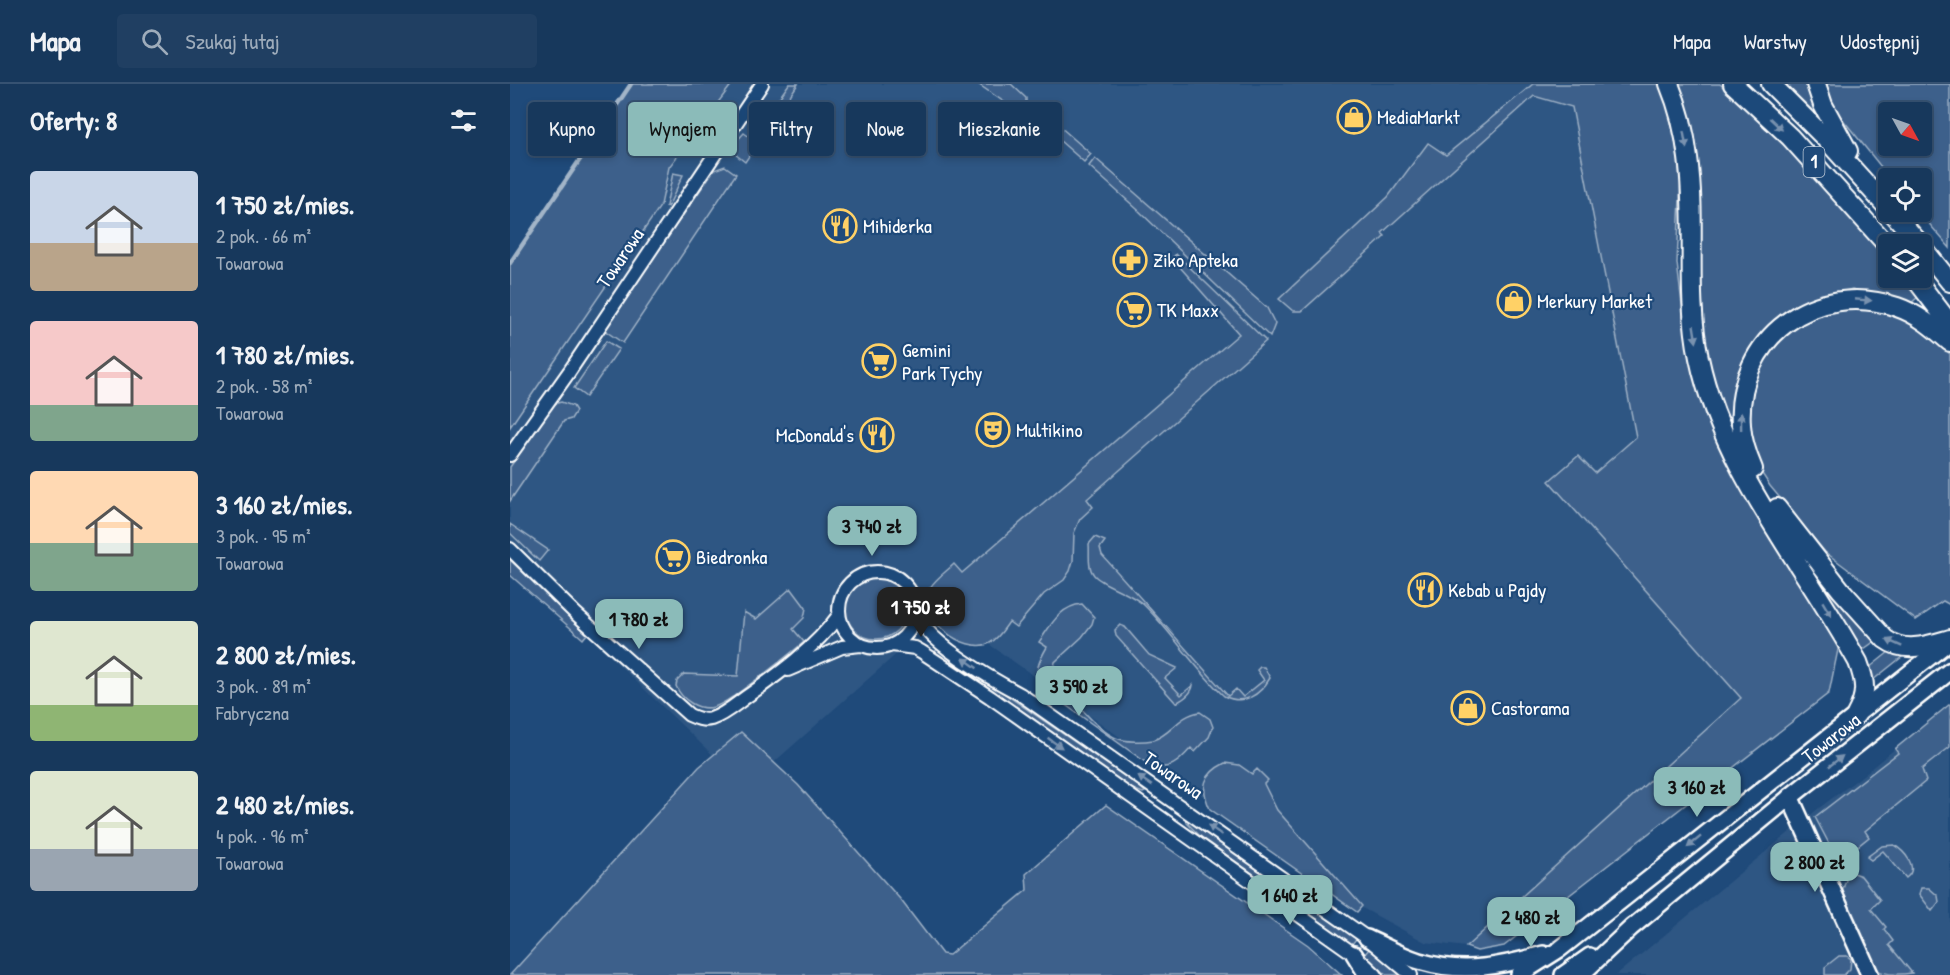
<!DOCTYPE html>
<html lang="pl">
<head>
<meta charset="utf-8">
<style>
	body { margin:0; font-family:"Patrick Hand",sans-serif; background:#203f62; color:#f1f3f6; height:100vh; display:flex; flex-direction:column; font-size:22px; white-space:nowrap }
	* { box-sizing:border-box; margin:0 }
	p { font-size:20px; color:#9eacbb }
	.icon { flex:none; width:33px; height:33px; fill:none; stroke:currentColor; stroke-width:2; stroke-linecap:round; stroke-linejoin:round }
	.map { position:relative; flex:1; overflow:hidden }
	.details { display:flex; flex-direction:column; background:#17385c; width:510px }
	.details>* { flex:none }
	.guide { position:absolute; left:18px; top:18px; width:570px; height:54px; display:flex; gap:12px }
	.needle { width:39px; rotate:130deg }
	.controls { position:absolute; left:1368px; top:18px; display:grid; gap:12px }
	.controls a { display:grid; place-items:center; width:54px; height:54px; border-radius:6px; background:#17385c; box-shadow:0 3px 9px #0003,0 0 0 2px #365272; font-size:30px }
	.price { position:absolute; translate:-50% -51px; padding:0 14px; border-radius:12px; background:#8bbbb9; color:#111; font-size:20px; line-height:39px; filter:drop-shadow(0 2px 3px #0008) }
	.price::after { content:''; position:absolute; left:50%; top:36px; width:18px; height:14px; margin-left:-9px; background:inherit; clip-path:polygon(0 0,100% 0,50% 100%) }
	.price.active { background:#222; color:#fff }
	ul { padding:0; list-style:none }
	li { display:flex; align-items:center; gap:18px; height:150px; padding:0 30px }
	li span { display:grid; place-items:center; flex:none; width:168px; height:120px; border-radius:6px; color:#555 }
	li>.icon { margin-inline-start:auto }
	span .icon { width:72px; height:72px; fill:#fffc; stroke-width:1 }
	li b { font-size:26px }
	h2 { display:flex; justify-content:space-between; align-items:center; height:72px; padding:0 30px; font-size:26px }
	.tag { padding:0 21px; border-radius:6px; background:#17385c; box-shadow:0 3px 9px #0003,0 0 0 2px #365272; font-size:21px; line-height:54px }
	.tag.active { background:#8bbbb9; color:#111 }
	header { display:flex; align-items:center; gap:36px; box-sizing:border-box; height:84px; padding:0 30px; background:#17385c; border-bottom:2px solid #365272 }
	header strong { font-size:28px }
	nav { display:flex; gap:33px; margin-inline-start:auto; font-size:21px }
	.search { width:420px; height:54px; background:#203f62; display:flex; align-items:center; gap:15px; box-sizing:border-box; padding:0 21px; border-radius:6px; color:#9eacbb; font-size:22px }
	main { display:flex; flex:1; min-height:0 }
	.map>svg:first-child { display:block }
	.built { fill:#2e5683 }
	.green { fill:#3c618b; stroke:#9eb0c5; stroke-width:1.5; fill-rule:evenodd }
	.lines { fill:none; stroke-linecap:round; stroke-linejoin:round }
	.stream { stroke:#a3b5c8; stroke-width:4.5 }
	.minor-casing { stroke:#fff; stroke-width:16 }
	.tertiary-casing { stroke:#fff; stroke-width:20 }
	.secondary-casing { stroke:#fff; stroke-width:21 }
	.primary-casing { stroke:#fff; stroke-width:22 }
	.minor { stroke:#1f4a7a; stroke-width:12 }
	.tertiary { stroke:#1f4a7a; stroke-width:15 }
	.secondary { stroke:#1f4a7a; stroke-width:16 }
	.primary { stroke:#1f4a7a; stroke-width:18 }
	.oneway { fill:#7992af }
	.labels { text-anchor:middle; stroke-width:4.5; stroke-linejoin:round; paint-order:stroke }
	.shield { fill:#1f4a7a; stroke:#bcc9d7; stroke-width:1.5 }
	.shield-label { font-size:18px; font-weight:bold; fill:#fff }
	.poi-label { font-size:20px; fill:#fff; stroke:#1f4a7a; text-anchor:start }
	.street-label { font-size:20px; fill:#fff; stroke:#1f4a7a }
</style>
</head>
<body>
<header>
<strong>Mapa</strong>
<div class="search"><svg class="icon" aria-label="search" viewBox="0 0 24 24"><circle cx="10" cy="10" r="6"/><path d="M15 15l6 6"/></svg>Szukaj tutaj</div>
<nav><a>Mapa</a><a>Warstwy</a><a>Udostępnij</a></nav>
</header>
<main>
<section class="details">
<h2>Oferty: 8<svg class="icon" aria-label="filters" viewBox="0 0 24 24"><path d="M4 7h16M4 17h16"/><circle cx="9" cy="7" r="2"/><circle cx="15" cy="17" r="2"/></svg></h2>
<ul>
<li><span style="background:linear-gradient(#c9d6e8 60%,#b9a48a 0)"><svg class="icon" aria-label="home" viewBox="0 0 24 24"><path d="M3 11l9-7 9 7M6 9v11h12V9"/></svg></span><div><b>1 750 zł/mies.</b><p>2 pok. · 66 m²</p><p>Towarowa</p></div></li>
<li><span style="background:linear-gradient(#f6c9c9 70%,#7fa58c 0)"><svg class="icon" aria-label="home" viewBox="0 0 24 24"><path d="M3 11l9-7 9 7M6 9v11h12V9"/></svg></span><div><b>1 780 zł/mies.</b><p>2 pok. · 58 m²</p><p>Towarowa</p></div></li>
<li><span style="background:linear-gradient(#ffd9b3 60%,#7fa58c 0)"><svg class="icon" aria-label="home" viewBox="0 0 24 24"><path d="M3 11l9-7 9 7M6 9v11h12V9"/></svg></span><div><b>3 160 zł/mies.</b><p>3 pok. · 95 m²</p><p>Towarowa</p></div></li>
<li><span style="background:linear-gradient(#dfe7d0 70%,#8fb573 0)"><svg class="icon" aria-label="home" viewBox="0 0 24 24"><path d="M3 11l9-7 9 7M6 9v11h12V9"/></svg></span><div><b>2 800 zł/mies.</b><p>3 pok. · 89 m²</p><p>Fabryczna</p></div></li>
<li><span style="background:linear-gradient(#dfe7d0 65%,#9aa5b1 0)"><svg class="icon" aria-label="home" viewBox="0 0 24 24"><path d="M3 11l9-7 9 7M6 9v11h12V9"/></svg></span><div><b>2 480 zł/mies.</b><p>4 pok. · 96 m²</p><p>Towarowa</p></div></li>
</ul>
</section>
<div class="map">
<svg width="1440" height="891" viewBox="0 0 1440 891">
	<rect width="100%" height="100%" fill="#1f4a7a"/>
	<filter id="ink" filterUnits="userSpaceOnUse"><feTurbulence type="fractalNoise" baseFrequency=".0167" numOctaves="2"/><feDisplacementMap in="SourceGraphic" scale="12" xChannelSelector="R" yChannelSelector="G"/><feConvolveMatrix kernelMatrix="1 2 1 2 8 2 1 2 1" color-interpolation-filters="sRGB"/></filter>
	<g filter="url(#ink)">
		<path class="built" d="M222 0H1023L936 72 918 59 878 113 769 215 792 227 872 155 875 152 872 149 1024 12 1062 23 1126 353 1084 389 1040 397 1231 614 956 863 915 858 843 819 434 528 236 703 0 476V343L151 121 159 83Z
			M1440 620V891H1106L1309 724 1348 695Z"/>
		<path class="green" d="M121 0H222L159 83 151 121 0 343V181Z
			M279 0H288L252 52 245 48Z
			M468 0H501L516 14V19L511 25 503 24Z
			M1023 0H1150L1166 48 1171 92 1167 179 1176 254 1199 337 1329 561 1319 609 994 862 967 867 956 863 1231 614 1039 397 1068 372 1085 389 1126 353 1062 23 1024 12 872 149 875 152 872 155 792 227H783L769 215 878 113 918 59 936 71Z
			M1168 0H1210L1285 71 1364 157 1378 175V194H1393L1408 213 1400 220 1342 205 1285 221 1247 257 1229 291 1221 323 1222 331 1214 336 1195 268Z
			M1275 0H1299L1309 31 1306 30Z
			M1313 0H1440V164L1409 128H1412V94H1380L1322 22ZM1378 28H1412V62H1378Z
			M523 19 581 70 574 78 516 27Z
			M234 49 248 59 235 78 225 70 221 63Z
			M585 74 757 224 765 240 760 253 628 126 579 82Z
			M215 82 226 90 113 259 94 246 204 86Z
			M163 89 173 91 158 123 156 122Z
			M666 170 756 257 577 415 583 423 570 435 564 449 563 477 560 487 554 496 534 510 506 543 499 538C494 545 488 555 480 559 455 572 403 532 420 504 425 495 437 487 444 480L452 489 729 250 662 174Z
			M1360 224 1392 233 1417 249 1440 270V521L1433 517 1406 536 1315 468 1260 402 1247 382 1239 358 1236 316 1256 269 1285 242 1320 226Z
			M96 257 109 265 76 313 64 304Z
			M51 318 63 322 66 327 61 335 54 337 0 417V383L44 320Z
			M0 440 38 466 29 477 0 449Z
			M585 453 595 457 590 464 592 471 718 612 726 605 733 613 754 596 747 586 750 583H754L760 594C750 611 734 622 714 612 685 585 663 550 635 522 622 509 592 501 584 491 577 483 580 470 579 460Z
			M0 476 77 550 73 555 0 491Z
			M1298 477 1365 557 1351 567 1296 478Z
			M336 525a30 30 0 1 1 60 0a30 30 0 1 1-60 0Z
			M281 504 296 524 294 534 283 545 294 558C271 577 248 595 224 612 218 616 211 621 204 623 188 627 172 616 166 602L167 597 174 590 228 592 234 528 246 535Z
			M572 520 584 533 582 540 572 553 545 578 543 588C554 607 587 646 606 654 616 658 633 658 643 656 661 651 668 631 690 628L700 635 703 643 699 653 685 668 681 664C669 678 659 687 641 682L529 602C523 589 530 575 537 563L529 558C541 541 550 522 572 520Z
			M610 541 615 543 639 571 667 584 655 594 671 611 683 601C682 610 674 615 666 619L606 552 605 546Z
			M428 564 629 702 635 708 633 709 620 704 498 617 424 569Z
			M1379 568 1393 572 1363 596H1359V584Z
			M1440 620V663L1412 685 1416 697 1355 747 1359 753 1338 770 1326 773 1305 733 1388 669 1385 665Z
			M231 648 288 701 390 815 432 870 439 871 517 806 516 790 596 721 798 861 832 891H0L189 683Z
			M715 679 729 681 742 690 747 685 758 696 754 700 767 726 852 822 847 828 700 725C690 703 693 690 715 679Z
			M679 738H681L846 855 842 860 690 752 677 739Z
			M1384 761C1394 767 1410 784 1396 794L1373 767 1361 776 1357 773 1372 762Z
			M1343 789 1351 792 1370 816 1361 825 1376 843 1374 845 1383 857 1379 861 1402 889C1389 891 1373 891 1363 884L1331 811 1337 793Z
			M1411 804H1419L1428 812 1429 818 1422 827 1409 810Z
			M859 865 892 891H877L854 871Z
			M1329 872H1337L1341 875 1340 885 1334 891H1315V883Z"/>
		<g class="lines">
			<path class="stream" d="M0 179 121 0"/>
			<defs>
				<path id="minor" d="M0 371 59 288 252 0
					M0 465 65 529 179 631C186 634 193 637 201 635 214 631 225 621 236 613 269 590 305 564 329 531
					M329 526a38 38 0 1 1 76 0a38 38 0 1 1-76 0Z
					M405 525C408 532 411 539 416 545 437 569 482 595 510 610L857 854 901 891
					M382 561 405 564 412 568 480 613 844 870 866 891
					M278 586 332 563 351 561"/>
				<path id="tertiary" d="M857 854C875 862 894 873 913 878 953 890 993 882 1033 870
					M844 870 857 891
					M1009 891 1050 865 1440 557
					M1053 891 1080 872
					M1071 891 1121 844 1280 713"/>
				<path id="secondary" d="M1360 891 1280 713 1440 587"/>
				<path id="primary" d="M1159 0C1169 24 1175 49 1178 74 1187 141 1175 207 1189 274 1212 385 1294 480 1348 578 1356 599 1357 611 1346 631
					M1223 0 1280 53 1378 162
					M1261 0 1313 52 1378 124
					M1306 0 1313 21 1338 67
					M1382 128 1410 160
					M1412 163 1440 198
					M1405 194 1440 240
					M1243 385C1237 371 1232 357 1231 341 1225 254 1306 195 1387 223 1408 230 1424 244 1440 258
					M1267 424 1331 506 1375 555C1395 570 1419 561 1440 555"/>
			</defs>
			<use href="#minor" class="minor-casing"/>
			<use href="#tertiary" class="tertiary-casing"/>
			<use href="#secondary" class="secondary-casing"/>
			<use href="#primary" class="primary-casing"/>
			<use href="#minor" class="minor"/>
			<use href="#tertiary" class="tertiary"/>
			<use href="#secondary" class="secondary"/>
			<use href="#primary" class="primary"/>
		</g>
		<defs><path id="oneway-solid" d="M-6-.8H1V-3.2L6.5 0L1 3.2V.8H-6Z" transform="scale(1.5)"/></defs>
		<g class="oneway">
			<use href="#oneway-solid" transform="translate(1266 40) rotate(43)"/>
			<use href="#oneway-solid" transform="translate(1175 56) rotate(80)"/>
			<use href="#oneway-solid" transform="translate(1353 216) rotate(5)"/>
			<use href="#oneway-solid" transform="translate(1185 250) rotate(81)"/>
			<use href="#oneway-solid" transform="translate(1231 337) rotate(-91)"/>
			<use href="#oneway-solid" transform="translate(1317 525) rotate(59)"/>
			<use href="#oneway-solid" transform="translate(1384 559) rotate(-156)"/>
			<use href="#oneway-solid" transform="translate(460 579) rotate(-145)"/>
			<use href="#oneway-solid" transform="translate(545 659) rotate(35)"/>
			<use href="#oneway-solid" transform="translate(1326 677) rotate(-38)"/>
			<use href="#oneway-solid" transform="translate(635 697) rotate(-145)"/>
			<use href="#oneway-solid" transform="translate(705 746) rotate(-145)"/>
			<use href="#oneway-solid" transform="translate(1184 758) rotate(141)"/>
		</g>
	</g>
	<defs>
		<symbol id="shop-ring" viewBox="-11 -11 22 22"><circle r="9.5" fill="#1f4a7a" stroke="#ffd166" stroke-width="1.5"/><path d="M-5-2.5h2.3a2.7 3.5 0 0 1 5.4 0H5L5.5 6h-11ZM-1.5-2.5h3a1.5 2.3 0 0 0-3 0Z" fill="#ffd166"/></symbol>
		<symbol id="restaurant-ring" viewBox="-11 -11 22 22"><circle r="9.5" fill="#1f4a7a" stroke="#ffd166" stroke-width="1.5"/><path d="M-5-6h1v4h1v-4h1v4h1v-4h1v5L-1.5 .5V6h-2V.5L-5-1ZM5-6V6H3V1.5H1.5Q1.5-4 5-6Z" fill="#ffd166"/></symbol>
		<symbol id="pharmacy-ring" viewBox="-11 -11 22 22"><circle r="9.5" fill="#1f4a7a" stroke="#ffd166" stroke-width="1.5"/><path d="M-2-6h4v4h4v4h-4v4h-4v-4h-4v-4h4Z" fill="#ffd166"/></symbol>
		<symbol id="supermarket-ring" viewBox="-11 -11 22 22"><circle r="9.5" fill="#1f4a7a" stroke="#ffd166" stroke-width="1.5"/><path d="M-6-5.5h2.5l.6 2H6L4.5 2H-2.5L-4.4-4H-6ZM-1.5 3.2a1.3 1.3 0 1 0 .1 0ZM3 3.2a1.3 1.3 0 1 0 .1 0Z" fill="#ffd166"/></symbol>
		<symbol id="theatre-ring" viewBox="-11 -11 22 22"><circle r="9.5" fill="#1f4a7a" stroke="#ffd166" stroke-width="1.5"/><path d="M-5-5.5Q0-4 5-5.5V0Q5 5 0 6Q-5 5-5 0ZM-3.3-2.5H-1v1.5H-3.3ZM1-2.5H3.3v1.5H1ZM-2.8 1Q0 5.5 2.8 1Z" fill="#ffd166"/></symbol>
	</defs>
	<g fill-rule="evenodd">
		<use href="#shop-ring" x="825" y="14" width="38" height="38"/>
		<use href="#restaurant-ring" x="311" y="123" width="38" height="38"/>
		<use href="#pharmacy-ring" x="601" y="157" width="38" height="38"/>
		<use href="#shop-ring" x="985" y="198" width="38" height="38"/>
		<use href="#supermarket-ring" x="605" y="207" width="38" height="38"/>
		<use href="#supermarket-ring" x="350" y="258" width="38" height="38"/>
		<use href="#theatre-ring" x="464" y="327" width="38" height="38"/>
		<use href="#restaurant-ring" x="348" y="332" width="38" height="38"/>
		<use href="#supermarket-ring" x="144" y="454" width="38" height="38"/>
		<use href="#restaurant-ring" x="896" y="487" width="38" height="38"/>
		<use href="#shop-ring" x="939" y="605" width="38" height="38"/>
	</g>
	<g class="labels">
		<rect class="shield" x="1293.5" y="63" width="21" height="30" rx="4.5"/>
		<g class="shield-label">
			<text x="1304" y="84">1</text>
		</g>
		<g class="poi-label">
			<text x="867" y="40">MediaMarkt</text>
			<text x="353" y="149">Mihiderka</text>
			<text x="643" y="183">Ziko Apteka</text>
			<text x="1027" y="224">Merkury Market</text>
			<text x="647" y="233">TK Maxx</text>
			<text x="392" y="273">Gemini<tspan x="392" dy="23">Park Tychy</tspan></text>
			<text x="506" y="353">Multikino</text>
			<text x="344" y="358" text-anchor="end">McDonald's</text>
			<text x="186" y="480">Biedronka</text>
			<text x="938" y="513">Kebab u Pajdy</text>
			<text x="981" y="631">Castorama</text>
		</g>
		<g class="street-label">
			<text transform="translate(110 174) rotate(-56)" y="7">Towarowa</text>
			<text transform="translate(1321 654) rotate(-38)" y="7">Towarowa</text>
			<text transform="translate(663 691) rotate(35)" y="7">Towarowa</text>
		</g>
	</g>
</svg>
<div class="controls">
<a><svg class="needle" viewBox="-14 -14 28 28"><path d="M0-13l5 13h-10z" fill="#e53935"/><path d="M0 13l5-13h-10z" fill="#9eacbb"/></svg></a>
<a><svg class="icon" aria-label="locate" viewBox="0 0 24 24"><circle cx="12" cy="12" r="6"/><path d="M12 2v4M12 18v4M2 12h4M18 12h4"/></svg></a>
<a><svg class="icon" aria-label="layers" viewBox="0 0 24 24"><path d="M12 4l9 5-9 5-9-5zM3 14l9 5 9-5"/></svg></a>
</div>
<b class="price" style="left:362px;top:473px">3 740 zł</b>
<b class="price active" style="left:411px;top:554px">1 750 zł</b>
<b class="price" style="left:129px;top:566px">1 780 zł</b>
<b class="price" style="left:569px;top:633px">3 590 zł</b>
<b class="price" style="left:1187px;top:734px">3 160 zł</b>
<b class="price" style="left:1305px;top:809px">2 800 zł</b>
<b class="price" style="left:780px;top:842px">1 640 zł</b>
<b class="price" style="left:1021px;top:864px">2 480 zł</b>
<div class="guide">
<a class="tag">Kupno</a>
<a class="tag active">Wynajem</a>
<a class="tag">Filtry</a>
<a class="tag">Nowe</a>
<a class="tag">Mieszkanie</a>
</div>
</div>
</main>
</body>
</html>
